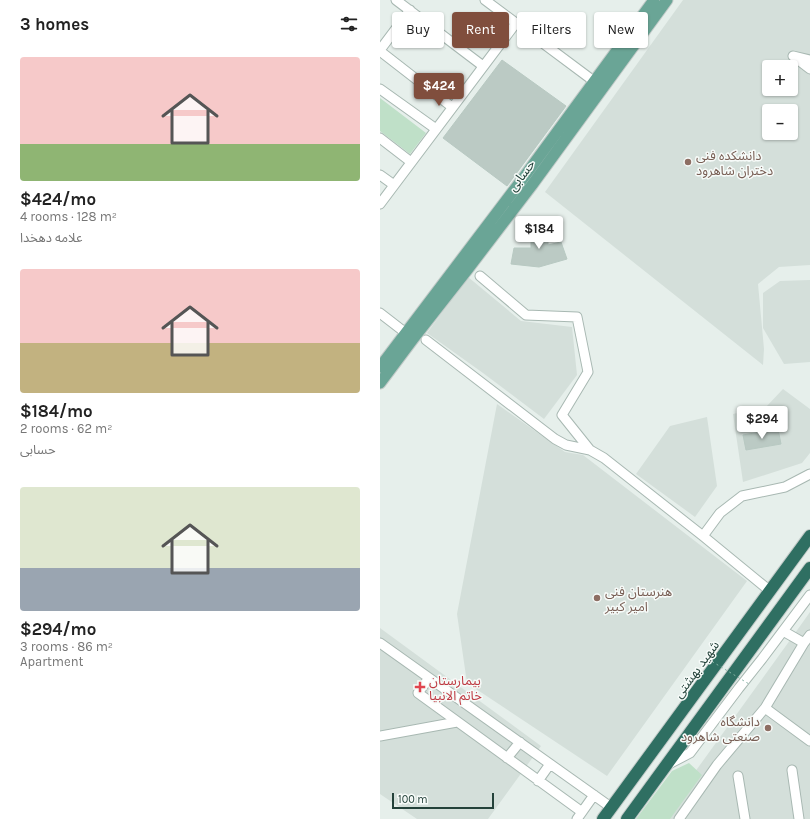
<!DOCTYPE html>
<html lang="en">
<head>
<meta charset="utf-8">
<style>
	body { margin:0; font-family:Karla,"Noto Sans Arabic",sans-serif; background:#f2f2f2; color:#222; height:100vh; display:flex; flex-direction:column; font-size:15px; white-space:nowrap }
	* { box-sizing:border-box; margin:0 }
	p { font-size:13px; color:#767676 }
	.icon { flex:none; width:22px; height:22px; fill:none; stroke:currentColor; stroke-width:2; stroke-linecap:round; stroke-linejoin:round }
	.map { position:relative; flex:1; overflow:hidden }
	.panel { display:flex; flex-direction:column; background:#fff; width:380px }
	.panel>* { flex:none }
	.banner { position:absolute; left:12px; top:12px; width:358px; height:36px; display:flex; gap:8px }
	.tools { position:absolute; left:382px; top:60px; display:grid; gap:8px }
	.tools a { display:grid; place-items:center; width:36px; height:36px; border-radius:4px; background:#fff; box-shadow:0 1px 3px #0004; font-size:20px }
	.scale { position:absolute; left:12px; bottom:10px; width:102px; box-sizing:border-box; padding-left:4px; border:2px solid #24423a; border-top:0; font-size:11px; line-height:14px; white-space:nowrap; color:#24423a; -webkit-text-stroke:3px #f7fbf9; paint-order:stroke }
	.price { position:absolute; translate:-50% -34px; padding:0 9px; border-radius:4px; background:#fff; color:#222; font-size:13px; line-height:26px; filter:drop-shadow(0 1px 2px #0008) }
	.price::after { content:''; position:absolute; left:50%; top:24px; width:12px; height:9px; margin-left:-6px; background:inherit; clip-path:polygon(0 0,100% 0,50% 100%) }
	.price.active { background:#804e3d; color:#fff }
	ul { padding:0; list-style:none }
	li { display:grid; align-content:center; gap:8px; height:212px; padding:0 20px }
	li span { display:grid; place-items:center; height:124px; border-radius:4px; color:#555 }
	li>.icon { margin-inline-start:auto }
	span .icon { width:72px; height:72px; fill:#fffc; stroke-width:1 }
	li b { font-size:17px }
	h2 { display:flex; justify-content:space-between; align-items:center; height:48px; padding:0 20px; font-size:17px }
	.tag { padding:0 14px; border-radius:4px; background:#fff; box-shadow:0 1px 3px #0004; font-size:14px; line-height:36px }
	.tag.active { background:#804e3d; color:#fff }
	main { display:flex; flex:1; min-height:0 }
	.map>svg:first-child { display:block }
	.built { fill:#d4dfda; fill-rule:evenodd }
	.green { fill:#bfe0c8 }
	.building { fill:#bbcac4; stroke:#b8c9c2 }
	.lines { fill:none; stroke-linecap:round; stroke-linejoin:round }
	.minor-casing { stroke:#a8b8b2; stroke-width:11 }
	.major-casing { stroke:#c2cac8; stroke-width:13 }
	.highway-casing { stroke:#c2cac8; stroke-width:14 }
	.minor { stroke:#fff; stroke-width:9 }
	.major { stroke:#6aa596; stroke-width:11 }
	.highway { stroke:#2f6f62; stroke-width:12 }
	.path-bridge { stroke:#86b3a5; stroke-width:1; stroke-dasharray:2 3; stroke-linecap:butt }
	.education-dot { fill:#8d6e63; stroke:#f7fbf9; stroke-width:1.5 }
	.health-dot { fill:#e0444e; stroke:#f7fbf9; stroke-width:1.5 }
	.labels { text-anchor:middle; stroke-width:3; stroke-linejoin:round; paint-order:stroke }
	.education-label { font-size:13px; fill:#785e54; stroke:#f7fbf9; text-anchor:start }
	.street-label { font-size:13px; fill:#24423a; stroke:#f7fbf9 }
	.health-label { font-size:13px; fill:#be3a42; stroke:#f7fbf9; text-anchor:start }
</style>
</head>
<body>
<main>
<section class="panel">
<h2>3 homes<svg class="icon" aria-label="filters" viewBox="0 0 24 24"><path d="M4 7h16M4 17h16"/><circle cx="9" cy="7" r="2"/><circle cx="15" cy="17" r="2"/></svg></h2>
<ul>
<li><span style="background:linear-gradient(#f6c9c9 70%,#8fb573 0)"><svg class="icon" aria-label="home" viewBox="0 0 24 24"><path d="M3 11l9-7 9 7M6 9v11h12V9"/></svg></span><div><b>$424/mo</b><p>4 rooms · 128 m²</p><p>علامه دهخدا</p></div></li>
<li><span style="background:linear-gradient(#f6c9c9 60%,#c2b280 0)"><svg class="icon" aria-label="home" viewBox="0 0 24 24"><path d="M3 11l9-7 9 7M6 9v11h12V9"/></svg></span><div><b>$184/mo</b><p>2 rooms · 62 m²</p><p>حسابی</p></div></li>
<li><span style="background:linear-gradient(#dfe7d0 65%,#9aa5b1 0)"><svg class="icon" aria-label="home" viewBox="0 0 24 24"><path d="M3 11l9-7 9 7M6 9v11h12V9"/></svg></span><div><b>$294/mo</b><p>3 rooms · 86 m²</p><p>Apartment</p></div></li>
</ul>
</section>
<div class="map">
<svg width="430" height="819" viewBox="0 0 430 819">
	<rect width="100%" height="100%" fill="#e6efeb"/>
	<path class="built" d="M303 0H430V265L399 267 378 284 384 349 383 365 165 192ZM389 67H411V89H389ZM389 111H411V133H389Z
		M88 277 141 321 192 327 197 375 164 419 103 373 47 333Z
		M430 280V362L404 364 383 328V293L400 281Z
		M403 389 430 409V453L422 463 363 482 353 414 386 407Z
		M117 404 185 452 203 455 367 581 227 776 87 683 77 614Z
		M327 417 337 486 315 517 256 474 290 426Z
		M430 612V819H281L413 636Z
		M0 628 161 746 108 819H37L0 794Z"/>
	<path class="green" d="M0 98 46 133 30 154 0 131Z
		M309 763 322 775 290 819H256L292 771Z"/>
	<path class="building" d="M122 60 186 106 127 186 63 138Z
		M151 225 168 228V245L181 242 187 259 159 267 131 264 134 248H151Z
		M398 429 401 444 366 450 363 435Z"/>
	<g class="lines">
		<defs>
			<path id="minor" d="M16 0 103 66
				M105 0 219 85
				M0 50 30 10
				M0 51 72 107
				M430 60 413 56 430 69
				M0 89 56 129
				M0 138 31 162
				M0 175 14 185
				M0 204 136 23
				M100 276 146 315 197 317 208 372 182 415 210 450
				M0 313 31 337
				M46 340 175 439 186 445 210 450 224 458 323 536 390 591
				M323 536 340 513 362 496 405 487 430 474
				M403 631 424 643
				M430 635 424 643 385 708 430 741
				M0 643 232 808
				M49 678 38 693 202 812
				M0 736 77 722
				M127 758 140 742
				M289 764 310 753 359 688 382 659 430 595
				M412 770 419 819
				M358 776 365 819
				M158 781 170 764
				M197 819 214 795
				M299 819 337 765 385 708"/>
			<path id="major" d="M0 367 144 177 274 0
				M0 383 33 339 87 270 152 185 287 0"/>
			<path id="highway" d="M223 819 430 536
				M247 819 430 568"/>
		</defs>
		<use href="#minor" class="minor-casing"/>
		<use href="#major" class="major-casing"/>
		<use href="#highway" class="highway-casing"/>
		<use href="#minor" class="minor"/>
		<use href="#major" class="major"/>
		<use href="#highway" class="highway"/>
		<path class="path-bridge" d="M328 659 369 684"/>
	</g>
	<g class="education-dot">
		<circle cx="308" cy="162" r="4"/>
		<circle cx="217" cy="598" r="4"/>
		<circle cx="388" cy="728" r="4"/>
	</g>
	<path class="health-dot" d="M38 681h4v4h4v4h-4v4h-4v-4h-4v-4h4z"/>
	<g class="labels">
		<g class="education-label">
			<text x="316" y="160">دانشکده فنی<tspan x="316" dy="15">دختران شاهرود</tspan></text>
			<text x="225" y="596">هنرستان فنی<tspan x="225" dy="15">امیر کبیر</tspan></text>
			<text x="380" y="726" text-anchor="end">دانشگاه<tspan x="380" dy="15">صنعتی شاهرود</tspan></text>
		</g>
		<g class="street-label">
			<text transform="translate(141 175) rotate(-53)" y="5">حسابی</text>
			<text transform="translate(316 669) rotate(-54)" y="5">شهید بهشتی</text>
		</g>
		<g class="health-label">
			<text x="49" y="685">بیمارستان<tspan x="49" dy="15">خاتم الانبیا</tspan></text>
		</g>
	</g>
</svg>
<div class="tools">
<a>+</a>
<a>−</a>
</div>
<div class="scale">100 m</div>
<b class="price active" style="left:59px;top:107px">$424</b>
<b class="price" style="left:159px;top:250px">$184</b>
<b class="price" style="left:382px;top:440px">$294</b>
<div class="banner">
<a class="tag">Buy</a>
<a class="tag active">Rent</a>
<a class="tag">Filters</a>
<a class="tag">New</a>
</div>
</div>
</main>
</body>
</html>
